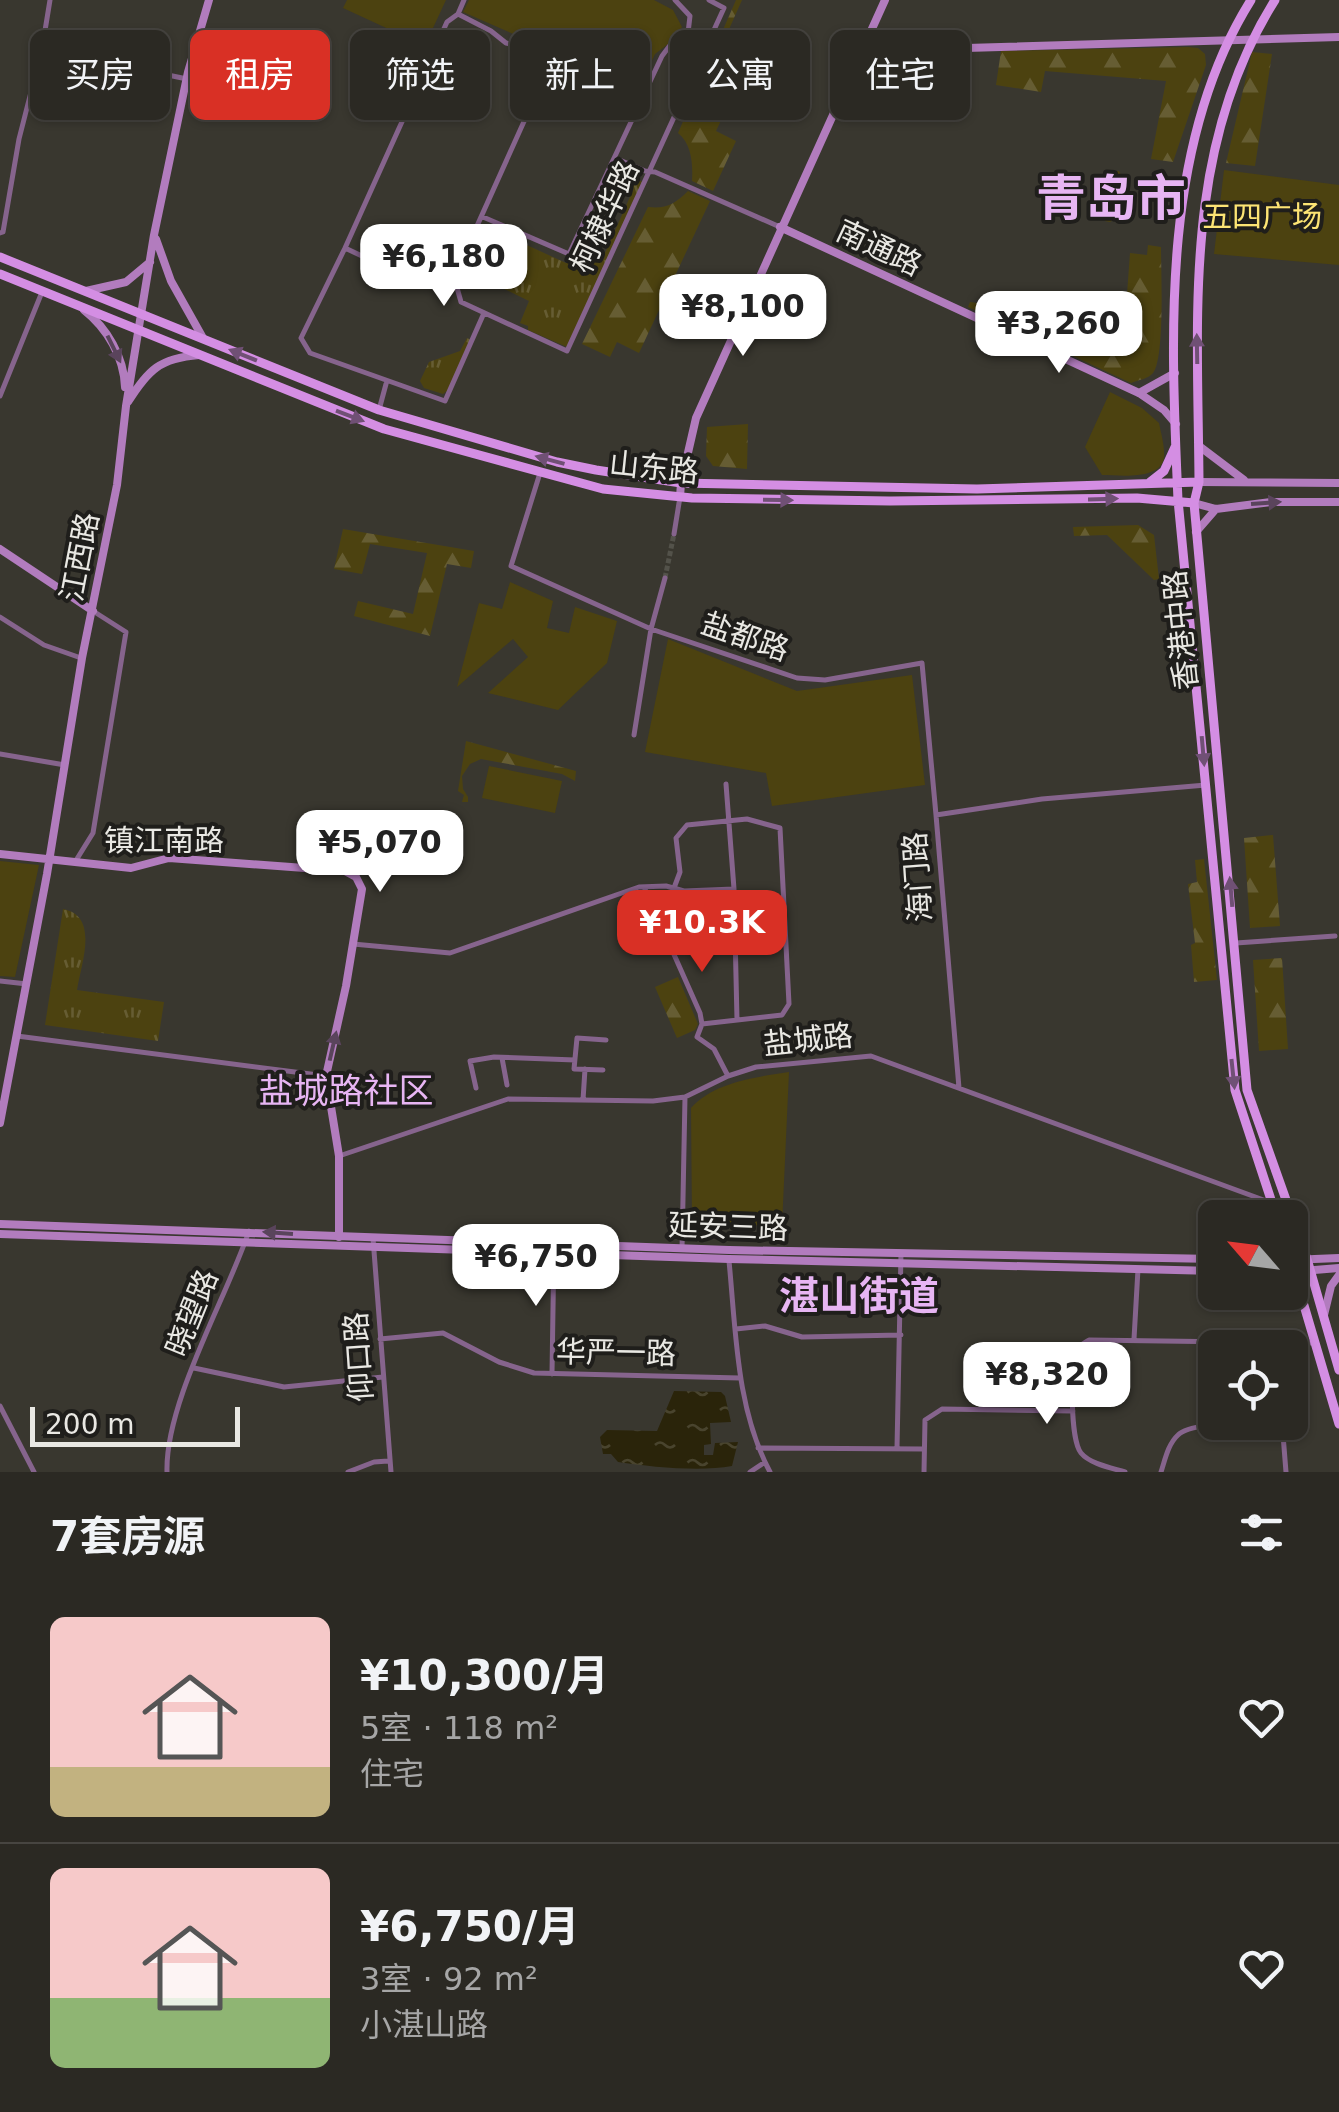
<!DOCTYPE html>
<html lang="zh">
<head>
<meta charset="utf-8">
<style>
	body { margin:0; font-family:"DejaVu Sans","Noto Sans SC",sans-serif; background:#373530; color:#f1f3f6; height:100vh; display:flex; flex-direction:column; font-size:38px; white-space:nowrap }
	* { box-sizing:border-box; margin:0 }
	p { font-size:32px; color:#a6a6a6 }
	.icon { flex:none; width:55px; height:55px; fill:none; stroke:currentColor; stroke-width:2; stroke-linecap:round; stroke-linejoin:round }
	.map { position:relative; height:1472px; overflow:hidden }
	.drawer { display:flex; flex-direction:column; background:#2b2923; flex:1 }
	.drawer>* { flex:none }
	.top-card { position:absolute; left:30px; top:30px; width:1280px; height:90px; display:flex; gap:20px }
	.needle { width:65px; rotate:298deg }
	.buttons { position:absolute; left:1198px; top:1200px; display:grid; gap:20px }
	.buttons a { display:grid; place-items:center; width:110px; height:110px; border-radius:15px; background:#2b2923; box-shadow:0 2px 8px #0004,0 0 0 2px #474541; font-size:50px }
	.scale { position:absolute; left:30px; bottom:25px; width:210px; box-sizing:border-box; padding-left:10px; border:5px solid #e9e8e3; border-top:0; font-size:28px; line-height:35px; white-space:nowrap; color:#e9e8e3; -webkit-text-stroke:8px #1f1e1b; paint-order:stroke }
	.price { position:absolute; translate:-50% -85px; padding:0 22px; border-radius:20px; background:#fff; color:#222; font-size:32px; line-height:65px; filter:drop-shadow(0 2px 5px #0008) }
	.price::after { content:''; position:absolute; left:50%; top:60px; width:30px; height:22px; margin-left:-15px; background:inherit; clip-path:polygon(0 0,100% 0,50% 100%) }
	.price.current { background:#d93025; color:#fff }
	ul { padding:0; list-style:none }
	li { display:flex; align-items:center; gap:30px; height:250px; padding:0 50px }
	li+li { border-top:2px solid #474541 }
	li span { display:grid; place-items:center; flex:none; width:280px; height:200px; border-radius:15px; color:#555 }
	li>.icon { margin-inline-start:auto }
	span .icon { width:120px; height:120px; fill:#fffc; stroke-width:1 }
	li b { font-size:42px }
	h2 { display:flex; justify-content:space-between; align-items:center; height:120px; padding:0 50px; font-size:42px }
	.chip { padding:0 35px; border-radius:15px; background:#2b2923; box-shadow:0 2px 8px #0004,0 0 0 2px #474541; font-size:35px; line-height:90px }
	.chip.current { background:#d93025; color:#fff }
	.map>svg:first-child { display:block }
	.grass { fill:url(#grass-tufts) }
	.forest { fill:url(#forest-firs) }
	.park { fill:#4c4210 }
	.water { fill:url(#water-ripples) }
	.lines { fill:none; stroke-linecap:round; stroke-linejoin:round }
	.street-tunnel { stroke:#53524a; stroke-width:5; stroke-dasharray:5 2.5; stroke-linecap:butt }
	.street { stroke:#86648d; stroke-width:5 }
	.secondary { stroke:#b27cbe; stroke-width:8 }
	.primary { stroke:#d48ee3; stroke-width:9 }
	.oneway { fill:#5a445c }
	.oneway2 { fill:#705075 }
	.labels { text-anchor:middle; stroke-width:8; stroke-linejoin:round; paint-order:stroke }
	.street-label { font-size:30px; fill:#e9e8e3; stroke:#1f1e1b }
	.park-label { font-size:30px; fill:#fce474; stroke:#1f1e1b }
	.quarter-label { font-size:35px; fill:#e7b5f3; stroke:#1f1e1b }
	.district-label { font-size:40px; font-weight:bold; fill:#e7b5f3; stroke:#1f1e1b }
	.town-label { font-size:50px; font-weight:bold; fill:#e7b5f3; stroke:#1f1e1b }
</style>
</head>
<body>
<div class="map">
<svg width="1339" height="1472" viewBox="0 0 1339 1472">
	<defs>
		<pattern id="grass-tufts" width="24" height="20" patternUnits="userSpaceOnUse" patternTransform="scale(2.5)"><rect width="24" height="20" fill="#4c4210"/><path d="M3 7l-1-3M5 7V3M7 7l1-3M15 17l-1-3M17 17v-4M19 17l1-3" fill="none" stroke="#665d33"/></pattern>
		<pattern id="forest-firs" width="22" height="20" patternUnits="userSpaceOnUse" patternTransform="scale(2.5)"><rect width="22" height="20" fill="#4c4210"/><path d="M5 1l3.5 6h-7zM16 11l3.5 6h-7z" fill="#665d33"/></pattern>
		<pattern id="water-ripples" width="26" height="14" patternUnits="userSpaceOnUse" patternTransform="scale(2.5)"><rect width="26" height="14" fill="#2a240a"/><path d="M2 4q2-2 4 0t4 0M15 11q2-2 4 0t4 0" fill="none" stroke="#49442e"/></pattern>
	</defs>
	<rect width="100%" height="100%" fill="#39372f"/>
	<path class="grass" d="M1113 171H1119C1130 189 1127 211 1110 222L1105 221C1096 204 1099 184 1113 171Z
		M633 178 643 182 567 347 528 330V326L520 323 529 301 498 286 518 241 566 263 576 262 587 248 604 255 634 188 628 184Z
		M467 338 471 340 448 390 443 394 424 388 420 381 429 362 460 351Z
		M63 909C100 916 81 964 77 990L164 1002 158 1041 45 1025Z"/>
	<path class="forest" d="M736 0H742L702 90 745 110 740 121 724 114 716 131 736 141 713 191 692 181C693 165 692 144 678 133Z
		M1188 47 1198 48 1205 54 1206 65 1173 162 1151 159 1166 81 1045 71 1041 92 996 85 1001 51Z
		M1252 52 1272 54 1255 166 1226 163Z
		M688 191 710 201 639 353 617 342 610 357 582 344 648 207C666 209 675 204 688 191Z
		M1148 245 1161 247C1161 270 1165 358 1153 373 1148 379 1138 380 1131 383L968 307 970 302 1125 322 1130 253 1147 255Z
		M748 424 747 469 713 466 706 456 707 427Z
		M1138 525 1154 535 1159 579 1154 580 1107 535 1074 536 1073 527Z
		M343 529 474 551 471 568 447 564 430 636 354 616 358 601 413 614 427 553 370 544 362 574 334 569Z
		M466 741 576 771 575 781 562 774 481 759 470 764 462 776 463 789 468 797V802H462L464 795 458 791Z
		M1273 835 1280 926 1250 928 1244 838Z
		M1204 859 1217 980 1194 982 1191 945 1195 943 1188 884 1197 882 1195 860Z
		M1282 958 1288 1049 1259 1051 1253 960Z
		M678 977 698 1024 695 1030 677 1038 655 987Z"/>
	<path class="park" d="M347 0H446L426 43 408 38 343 8Z
		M469 0H654L673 10 682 27 672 41 655 54 639 89 463 12Z
		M1224 170 1339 185V265L1214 254Z
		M1110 392 1142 408 1159 423C1161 433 1165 447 1164 457 1161 481 1119 475 1102 475L1085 447Z
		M510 582 553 601 547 628 569 633 575 607 617 621 607 663 558 710 488 693 528 657 513 639 457 687 479 603 502 609Z
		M668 639 797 691 912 675 925 785 772 806 766 773 645 752Z
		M489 766 562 781 555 813 482 798Z
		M0 861 39 865 15 977 0 976Z
		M789 1072 782 1226 692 1223 691 1108C714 1082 757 1077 789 1072Z"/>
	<path class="water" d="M674 1391 721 1392 725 1396 731 1422 710 1423 711 1444 704 1445V1455H713L715 1443 738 1442 732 1466C701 1472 651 1467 618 1462L611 1454H603L600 1437 607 1430 657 1431Z"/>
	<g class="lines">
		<path class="street-tunnel" d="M665 578 674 534"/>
		<path class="street" d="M464 0 458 14 447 22 345 248 301 338 310 353 445 401 484 313
			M458 14 491 31 506 43 534 49 642 97
			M43 49 187 79
			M615 158 645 171 655 172 780 227
			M483 217 569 254 662 56 671 44 688 33 690 16 675 0
			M0 233 3 232 19 139 42 49 50 0
			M345 248 400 274 431 265 454 277 461 302 567 351 724 8 709 0
			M454 277 553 57
			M0 396 42 292
			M379 410 386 384
			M540 473 511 566 651 629 797 678 825 680 922 663 936 815
			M674 534 680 497
			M0 617 44 645 81 658
			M634 735 651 629 665 578
			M0 754 65 765
			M726 784 734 889 737 1020
			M75 862 93 833 126 632 93 611
			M644 887 700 1013 702 1024 697 1037 714 1049 728 1076
			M674 888 680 872 676 838 687 825 747 819 780 828 789 1004 782 1015 702 1024
			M1236 943 1335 936
			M353 944 450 953 639 887 666 886 684 891 734 889
			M0 981 27 984
			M17 1036 326 1076
			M502 1058 507 1085
			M603 1070 574 1069 577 1038 606 1040
			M476 1088 470 1061 494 1057 575 1060
			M959 1088 936 815 1042 799 1206 785
			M583 1100 585 1069
			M339 1156 508 1099 653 1101 685 1097 728 1076 756 1067 871 1056 1269 1202
			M373 1238 391 1472
			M682 1249 685 1097
			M729 1261C736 1331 736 1408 770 1472
			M736 1329 765 1326 802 1337 901 1335
			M380 1339 443 1333 499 1362 534 1373 740 1378
			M1134 1339 1138 1269
			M194 1368 284 1387 383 1377
			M552 1374 554 1244
			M0 1406 34 1472
			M1282 1422 1286 1472
			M758 1448 924 1449
			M897 1448 901 1253
			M167 1472C165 1403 226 1299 249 1231
			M348 1472 374 1462 388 1461
			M750 1472 765 1462
			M924 1472 925 1420 942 1409 1073 1411
			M1125 1472C1112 1468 1090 1464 1081 1453 1070 1439 1070 1366 1078 1351 1081 1344 1083 1344 1089 1340L1315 1343
			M1161 1472C1165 1460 1168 1444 1178 1435 1191 1422 1245 1424 1265 1422"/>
		<path class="secondary" d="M863 51 1339 37
			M780 227 1139 393 1164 410 1176 424
			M156 239 171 281 203 338
			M86 291 126 282 150 262
			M84 310C107 328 124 357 125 387
			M1139 393 1175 373
			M128 402C148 370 160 358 199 355
			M1199 446 1244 480
			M1199 482 1339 483
			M680 497 681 483 696 418 885 0
			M1194 503 1216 509 1271 502H1339
			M1196 532 1216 509
			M0 549 93 611
			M0 854 131 868 169 858 345 871 356 877 362 889 346 986 326 1076 339 1156V1237
			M0 1123 47 874 82 658 117 485 126 406 154 235 188 72 209 0
			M0 1224 729 1250 1215 1259
			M0 1234 729 1259 1215 1271
			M1290 1260 1339 1258
			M1290 1272 1339 1268
			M1324 1315 1331 1286 1339 1275"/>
		<path class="primary" d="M1251 0C1160 145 1171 337 1178 500L1235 1090 1277 1218
			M1275 0C1182 148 1198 316 1199 482L1194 503 1247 1090 1307 1259 1339 1370
			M0 257 379 410 557 462 596 470 681 483 977 489 1199 482
			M0 274 384 429 603 489 692 498 890 501 1137 498 1194 503
			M1150 482 1164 471 1175 447
			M1290 1258 1339 1424"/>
	</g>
	<defs><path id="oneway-solid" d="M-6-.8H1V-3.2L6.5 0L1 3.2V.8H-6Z" transform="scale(2.5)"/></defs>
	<g class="oneway">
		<use href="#oneway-solid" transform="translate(114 349) rotate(64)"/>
		<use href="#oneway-solid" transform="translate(1266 503) rotate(-4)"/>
		<use href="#oneway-solid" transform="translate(333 1046) rotate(-77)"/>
		<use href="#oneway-solid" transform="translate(278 1233) rotate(-176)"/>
	</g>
	<g class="oneway2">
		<use href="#oneway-solid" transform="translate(1197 349) rotate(-91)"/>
		<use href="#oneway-solid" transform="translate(243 355) rotate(-158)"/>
		<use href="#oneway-solid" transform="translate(350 416) rotate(21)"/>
		<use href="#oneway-solid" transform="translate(550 460) rotate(-165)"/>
		<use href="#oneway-solid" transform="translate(1103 499) rotate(-2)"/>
		<use href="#oneway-solid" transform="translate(778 500) rotate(1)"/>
		<use href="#oneway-solid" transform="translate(1203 751) rotate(85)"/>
		<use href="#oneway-solid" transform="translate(1231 892) rotate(-95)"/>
		<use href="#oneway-solid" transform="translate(1233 1074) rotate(84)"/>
	</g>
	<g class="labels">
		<g class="street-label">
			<text transform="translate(605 217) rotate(-65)" y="10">柯棣华路</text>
			<text transform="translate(879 248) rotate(25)" y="10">南通路</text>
			<text transform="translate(654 468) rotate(6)" y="10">山东路</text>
			<text transform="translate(80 557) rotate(-79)" y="10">江西路</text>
			<text transform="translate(1181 630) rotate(-96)" y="10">香港中路</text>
			<text transform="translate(745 637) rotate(19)" y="10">盐都路</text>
			<text x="164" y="851">镇江南路</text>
			<text transform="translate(918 877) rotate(-94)" y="10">海门路</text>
			<text transform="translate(808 1040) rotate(-6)" y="10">盐城路</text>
			<text transform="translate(728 1227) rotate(2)" y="10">延安三路</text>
			<text transform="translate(192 1313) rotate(-68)" y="10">晓望路</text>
			<text transform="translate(616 1353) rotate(1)" y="10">华严一路</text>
			<text transform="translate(359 1357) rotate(-94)" y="10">仰口路</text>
		</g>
		<g class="park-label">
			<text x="1262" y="227">五四广场</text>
		</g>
		<g class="quarter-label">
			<text x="346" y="1103">盐城路社区</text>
		</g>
		<g class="district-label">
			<text x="859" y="1310">湛山街道</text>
		</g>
		<g class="town-label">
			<text x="1111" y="216">青岛市</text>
		</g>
	</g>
</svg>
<div class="buttons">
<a><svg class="needle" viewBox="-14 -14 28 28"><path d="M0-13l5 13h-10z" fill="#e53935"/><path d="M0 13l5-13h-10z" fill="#a6a6a6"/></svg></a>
<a><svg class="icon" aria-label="locate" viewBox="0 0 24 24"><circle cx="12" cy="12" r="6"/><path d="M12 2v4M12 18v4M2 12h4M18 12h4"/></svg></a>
</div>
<div class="scale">200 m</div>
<b class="price" style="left:444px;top:309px">¥6,180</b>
<b class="price" style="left:743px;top:359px">¥8,100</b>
<b class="price" style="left:1059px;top:376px">¥3,260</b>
<b class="price" style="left:380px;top:895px">¥5,070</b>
<b class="price current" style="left:702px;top:975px">¥10.3K</b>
<b class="price" style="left:536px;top:1309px">¥6,750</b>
<b class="price" style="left:1047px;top:1427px">¥8,320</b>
<div class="top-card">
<a class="chip">买房</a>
<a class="chip current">租房</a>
<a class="chip">筛选</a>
<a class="chip">新上</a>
<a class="chip">公寓</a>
<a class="chip">住宅</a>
</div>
</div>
<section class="drawer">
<h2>7套房源<svg class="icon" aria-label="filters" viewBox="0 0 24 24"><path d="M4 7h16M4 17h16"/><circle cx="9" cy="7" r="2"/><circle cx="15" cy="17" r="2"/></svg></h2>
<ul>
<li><span style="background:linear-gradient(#f6c9c9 75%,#c2b280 0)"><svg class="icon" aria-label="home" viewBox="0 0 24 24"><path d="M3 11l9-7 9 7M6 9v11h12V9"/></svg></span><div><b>¥10,300/月</b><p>5室 · 118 m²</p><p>住宅</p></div><svg class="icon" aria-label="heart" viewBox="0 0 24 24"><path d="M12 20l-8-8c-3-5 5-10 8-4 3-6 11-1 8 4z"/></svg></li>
<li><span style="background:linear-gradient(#f6c9c9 65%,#8fb573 0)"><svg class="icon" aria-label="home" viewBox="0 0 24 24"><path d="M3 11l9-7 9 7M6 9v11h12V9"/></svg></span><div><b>¥6,750/月</b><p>3室 · 92 m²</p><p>小湛山路</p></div><svg class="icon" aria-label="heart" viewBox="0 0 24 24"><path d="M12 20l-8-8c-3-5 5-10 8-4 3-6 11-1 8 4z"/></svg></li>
</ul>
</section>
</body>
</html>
